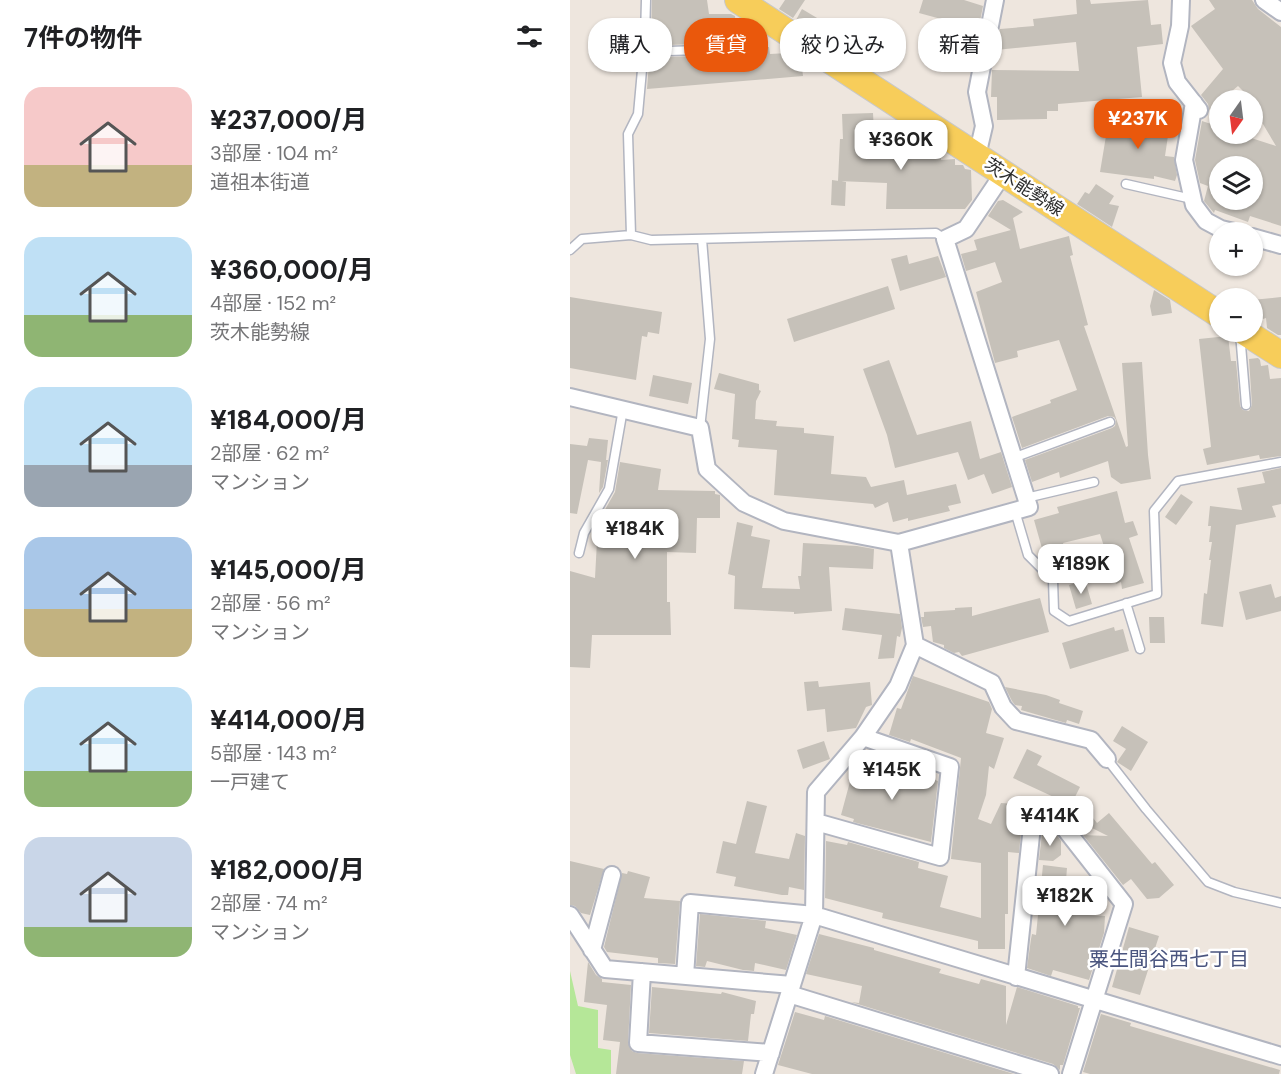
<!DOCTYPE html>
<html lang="ja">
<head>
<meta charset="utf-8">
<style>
	body { margin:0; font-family:"DM Sans","Noto Sans JP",sans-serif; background:#f2f2f2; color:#202124; height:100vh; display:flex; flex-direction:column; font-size:22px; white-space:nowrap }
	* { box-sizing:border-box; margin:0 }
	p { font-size:20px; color:#757577 }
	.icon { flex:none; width:33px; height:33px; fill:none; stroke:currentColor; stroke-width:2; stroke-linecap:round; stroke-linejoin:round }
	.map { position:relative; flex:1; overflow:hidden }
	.drawer { display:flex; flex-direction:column; background:#fff; width:570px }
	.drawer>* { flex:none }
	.banner { position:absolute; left:18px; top:18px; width:570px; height:54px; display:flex; gap:12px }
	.needle { width:39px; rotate:194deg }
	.controls { position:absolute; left:639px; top:90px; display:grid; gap:12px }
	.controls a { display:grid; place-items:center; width:54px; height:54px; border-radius:50%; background:#fff; box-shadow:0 2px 4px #0004; font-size:30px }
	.price { position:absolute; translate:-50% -51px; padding:0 14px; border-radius:12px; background:#fff; color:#222; font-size:20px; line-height:39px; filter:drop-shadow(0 2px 3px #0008) }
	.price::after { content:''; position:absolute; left:50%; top:36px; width:18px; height:14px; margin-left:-9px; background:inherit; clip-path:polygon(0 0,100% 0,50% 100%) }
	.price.current { background:#ea580c; color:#fff }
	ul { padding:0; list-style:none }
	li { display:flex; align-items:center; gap:18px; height:150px; padding:0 24px }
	li span { display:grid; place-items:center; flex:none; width:168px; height:120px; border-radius:18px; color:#555 }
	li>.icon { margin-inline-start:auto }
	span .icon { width:72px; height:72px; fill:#fffc; stroke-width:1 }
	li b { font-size:26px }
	h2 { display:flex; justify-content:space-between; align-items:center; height:72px; padding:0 24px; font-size:26px }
	.pill { padding:0 21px; border-radius:24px; background:#fff; box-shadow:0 2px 4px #0004; font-size:21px; line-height:54px }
	.pill.current { background:#ea580c; color:#fff }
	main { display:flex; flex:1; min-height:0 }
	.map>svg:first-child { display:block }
	.green { fill:#b5e798 }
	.building { fill:#c6c1b9; fill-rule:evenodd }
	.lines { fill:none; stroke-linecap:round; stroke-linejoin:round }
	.lane-casing { stroke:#b2b5c0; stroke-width:11 }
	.street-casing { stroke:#b2b5c0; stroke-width:20 }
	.primary-casing { stroke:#c8c8c8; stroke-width:28 }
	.lane { stroke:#fff; stroke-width:8 }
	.street { stroke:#fff; stroke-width:16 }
	.primary { stroke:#f7cd5a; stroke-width:26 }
	.labels { text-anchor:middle; stroke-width:5; stroke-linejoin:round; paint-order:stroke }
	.street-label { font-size:18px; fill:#2c2c2c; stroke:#fff }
	.neighbourhood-label { font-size:20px; fill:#4a557f; stroke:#fff }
</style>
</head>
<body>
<main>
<section class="drawer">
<h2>7件の物件<svg class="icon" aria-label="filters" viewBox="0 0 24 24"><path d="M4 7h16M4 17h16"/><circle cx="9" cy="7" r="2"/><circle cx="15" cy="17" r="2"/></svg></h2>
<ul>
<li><span style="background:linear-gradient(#f6c9c9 65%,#c2b280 0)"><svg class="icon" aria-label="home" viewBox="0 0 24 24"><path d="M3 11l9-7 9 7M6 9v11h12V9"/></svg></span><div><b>¥237,000/月</b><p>3部屋 · 104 m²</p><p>道祖本街道</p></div></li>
<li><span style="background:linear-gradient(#bfe0f5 65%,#8fb573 0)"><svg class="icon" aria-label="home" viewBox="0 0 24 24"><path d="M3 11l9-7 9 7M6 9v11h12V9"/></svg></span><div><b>¥360,000/月</b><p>4部屋 · 152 m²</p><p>茨木能勢線</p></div></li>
<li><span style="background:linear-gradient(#bfe0f5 65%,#9aa5b1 0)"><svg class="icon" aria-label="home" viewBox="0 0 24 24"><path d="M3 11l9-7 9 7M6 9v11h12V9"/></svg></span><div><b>¥184,000/月</b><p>2部屋 · 62 m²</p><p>マンション</p></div></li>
<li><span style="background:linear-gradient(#a9c7e8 60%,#c2b280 0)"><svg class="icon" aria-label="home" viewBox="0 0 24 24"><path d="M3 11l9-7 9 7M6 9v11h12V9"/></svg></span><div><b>¥145,000/月</b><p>2部屋 · 56 m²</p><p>マンション</p></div></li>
<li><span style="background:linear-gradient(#bfe0f5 70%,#8fb573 0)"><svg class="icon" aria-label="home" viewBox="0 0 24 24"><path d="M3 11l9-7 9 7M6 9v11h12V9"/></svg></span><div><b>¥414,000/月</b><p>5部屋 · 143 m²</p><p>一戸建て</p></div></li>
<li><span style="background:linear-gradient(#c9d6e8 75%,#8fb573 0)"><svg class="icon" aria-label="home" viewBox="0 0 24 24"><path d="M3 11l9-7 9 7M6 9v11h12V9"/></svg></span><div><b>¥182,000/月</b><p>2部屋 · 74 m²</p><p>マンション</p></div></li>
</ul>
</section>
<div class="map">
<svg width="711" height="1074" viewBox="0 0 711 1074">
	<rect width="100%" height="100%" fill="#eee6de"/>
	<path class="green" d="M0 971 8 1006 28 1010V1048L41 1050V1074H6L0 1055Z"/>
	<path class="building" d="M82 0H137L139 14H161L165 16 166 29 157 43 98 45 93 51 97 57 160 55 168 49 199 47 200 54 218 53 219 62 231 60 233 76 77 89 79 62 83 61 81 39Z
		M215 0H235L223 18 209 9Z
		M353 0H394L413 6 405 47 366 36 371 19 349 13Z
		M506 0H520L521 4 578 0 581 25 591 24 593 44 567 47 572 97 488 104V111H477V119L427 120V97H421L422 70 509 71 506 42 426 50 430 29 464 26 463 19 507 14Z
		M639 0H682L688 9 711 27V226L680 216 678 222 645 210 644 213 634 201 638 186 630 183 625 160 632 121 650 127V134H669L706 146 684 109 688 106 668 86 639 110 638 104 631 95 653 69 621 26 645 9ZM650 166H682V200H650Z
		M232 9 269 31 262 43 226 20Z
		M303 113 305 151 371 155V160L385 159V165H393L395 169 401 170 402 200 395 209H316L317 183 268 181 270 139H273L272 114Z
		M539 118 597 125V129H599L595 156 604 157 607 175 605 181 584 176V179L530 172Z
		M262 180 276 182 275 206 261 205Z
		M526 184 544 196 539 204 549 206 542 227 507 204 515 192 519 194Z
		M433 200 453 212 443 218 450 249 499 236 503 255 500 256 518 325 514 326 556 447 558 446 552 363 572 362 578 455 581 479 551 484 541 477 538 461 490 478 489 472 462 482 455 460 542 428 545 426 546 420 544 417 538 416 452 448 442 417 481 403 480 400 507 390 489 340 447 351 448 357 425 363 406 292 432 282 425 262 396 271 391 254 407 250 404 240 441 230 418 216 428 201Z
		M337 255 339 264 368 256 376 277 330 291 321 259Z
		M318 286 325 309 224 342 217 319Z
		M584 290 600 300 602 313 582 316 580 306Z
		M0 297 92 312 89 334 78 332 77 337 72 336 66 380 0 368Z
		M711 297V335H708L697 328 696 318 693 319 692 315 682 316V300Z
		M658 336 661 361H666L670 406 673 410 679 411 682 405 679 359 688 358 690 360 691 366 698 365 700 379 711 378V456L690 459 689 455 637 465 633 449 641 447 629 339Z
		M319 360 347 435 401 421 410 459 431 452 442 487 422 494 414 474 398 480 388 452 325 468 317 435 293 369Z
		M149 373 189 384V390L191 391 186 401 185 419 207 421 206 426 234 428V433L264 436 261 474 296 477 301 487 334 480 337 495 386 484 391 503 378 506 380 511 338 521V518L323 522 318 502 305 508 303 504 204 495 207 450 168 447 169 440 162 439 165 394 144 389Z
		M83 375 122 383 118 404 79 396Z
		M19 438 38 440 36 460H38L33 487 29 493 31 462 18 460 7 514 0 513V444L17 446Z
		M50 462 91 469 88 490 145 491V494L150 495V518H127L126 553 97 552V602H100L101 635H22L20 668 0 667V571L25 578 28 522 45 492Z
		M711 468V504L702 506 706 517 666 525 653 627 631 624 634 593 637 594 641 560H639L642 542H639L641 526H638L640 506 672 510 667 488 695 483 692 472Z
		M547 491 555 523 563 521 568 535 559 538 574 583 552 589 551 582 546 584 530 534 493 543 494 546 473 552 464 520 489 513 487 507Z
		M611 494 623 502 606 525 595 517Z
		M167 522 183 526 181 536 200 540 192 588 230 589 228 576H231L233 543 287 546 304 549 303 569 259 567 262 611 224 614V612L164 609 165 576 158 574Z
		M515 580 522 604 506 609 499 585Z
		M701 584 705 598 711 596V611L676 620 669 592Z
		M470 598 479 632 392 656 389 652 384 653 374 648V645L363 642 361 626 353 627 351 617H354V612L385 610V608L402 607V616Z
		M275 608 330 614 332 628 330 637 327 636 324 658 308 659 312 635 272 630Z
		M579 617H594L595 643H580Z
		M544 627 545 631 553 629 559 651 500 669 492 643Z
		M343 676 419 702 422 709 416 733 434 738 424 769 419 766 416 795 408 819 421 824 431 803 446 804 445 831 451 832 449 853 438 852V914H435V949H408V941L312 918 313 913 255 898 256 841 277 845 278 842 349 862 348 868 378 876 370 907 411 918V863L381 859 391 758 341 739 340 742 319 735 327 708 331 709Z
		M248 681 249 687 300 682 302 705 296 707 286 728 257 732 255 709 237 711 234 682Z
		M435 687 476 695 490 700 489 703 513 711 509 724 497 720 496 723 451 710 452 706 445 705 442 701Z
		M552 726 578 742 561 771 547 762 556 749 543 741Z
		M254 741 260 759 233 769 227 750Z
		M457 749 472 756 467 765 510 787 501 805 443 778Z
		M285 763 315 769 316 765 368 781 361 842 283 822 284 819 271 815Z
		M177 801 197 806 185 853 219 859 226 833 235 836 234 890 219 887 218 895H212L164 886 166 877 146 873 153 841 166 844Z
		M476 805 515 808 527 823 539 813 582 864 585 862 604 885 589 898 577 899 561 879 553 885 513 835 538 836Z
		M472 833 486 834 491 841V855L483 861 469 860Z
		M0 861 34 869 20 915 11 913 5 906 0 905Z
		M473 865 497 868 496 880 520 881 518 915 535 916 534 933 519 980 483 970 481 976 457 968 461 939 462 934 466 935Z
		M58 871 80 877 74 898 110 901 105 964 88 963V958L37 952 34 947 52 873 57 874Z
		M130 914 196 921 195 928 227 935 216 970 185 963 184 971 173 970 137 961 135 967 126 966Z
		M559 927 589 936 570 995 542 987Z
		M249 934 304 948V950L371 969 369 973 409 984 411 979 436 986V1025L447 987 508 1006V1008H510L493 1065H490V1070L483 1064 281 1002 289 1003 292 986 236 974Z
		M18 962 26 975 32 979V982L61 985 58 1042 62 1051 67 1053 174 1061 172 1074H46L50 1042 33 1040 37 1005 14 1002Z
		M82 987 151 994 152 992 186 1001 184 1014H181L178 1041 79 1033Z
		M225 1012 254 1020 255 1016 444 1074H242L208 1065Z
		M531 1014 561 1023 560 1026 710 1070 709 1074H520L513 1072Z"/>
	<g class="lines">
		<defs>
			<path id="lane" d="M99 51 160 49 185 14
				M556 184 622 199
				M61 235 58 134 68 114 75 37 76 0
				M0 250 12 239 61 235 81 240 366 233 375 239
				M670 333 676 405
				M130 428 140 339 132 239
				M443 458 540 422
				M456 498 524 482
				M445 511 458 555 483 580 484 611 499 621 587 594 584 511 608 481 711 462
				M9 553 14 533 39 489 53 409
				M556 603 570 649
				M537 759 576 809 638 882 664 892 711 903"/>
			<path id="street" d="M611 0 610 26 602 63 607 82 629 110
				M694 0 711 12
				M624 103 614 160 624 205 636 221 651 229 664 232
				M407 156 414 126 407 92 425 0
				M682 237 711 245
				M0 397 130 428 137 469 174 503 214 521 329 543 459 507 375 239 396 229 433 174
				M345 645 422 683 433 707 446 721 521 740 537 759
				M246 822 370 857 380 767 293 737
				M0 915 35 969 222 985
				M22 950 42 875
				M72 972 68 1043 201 1053
				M115 976 120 903 244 915 711 1056
				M446 977 462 826 474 818 492 825 554 904 501 1074
				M219 994 480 1074
				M194 1074 244 915 246 792 293 737 328 686 345 645 329 543"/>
			<path id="primary" d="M168 0 650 315
				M675 332 711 355"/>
		</defs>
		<use href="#lane" class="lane-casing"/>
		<use href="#street" class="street-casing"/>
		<use href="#primary" class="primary-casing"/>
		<use href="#lane" class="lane"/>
		<use href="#street" class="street"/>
		<use href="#primary" class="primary"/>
	</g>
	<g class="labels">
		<g class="street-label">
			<text transform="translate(454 187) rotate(33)" y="6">茨木能勢線</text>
		</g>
		<g class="neighbourhood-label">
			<text x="599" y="966">粟生間谷西七丁目</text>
		</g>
	</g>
</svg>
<div class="controls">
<a><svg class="needle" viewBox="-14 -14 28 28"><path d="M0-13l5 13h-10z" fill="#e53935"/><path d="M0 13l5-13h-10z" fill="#757577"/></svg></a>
<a><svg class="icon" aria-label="layers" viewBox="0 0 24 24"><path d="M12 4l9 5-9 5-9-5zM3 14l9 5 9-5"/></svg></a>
<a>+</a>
<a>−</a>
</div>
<b class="price current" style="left:568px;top:150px">¥237K</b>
<b class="price" style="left:331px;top:171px">¥360K</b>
<b class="price" style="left:65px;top:560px">¥184K</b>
<b class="price" style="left:511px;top:595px">¥189K</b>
<b class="price" style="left:322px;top:801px">¥145K</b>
<b class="price" style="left:480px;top:847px">¥414K</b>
<b class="price" style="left:495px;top:927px">¥182K</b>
<div class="banner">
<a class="pill">購入</a>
<a class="pill current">賃貸</a>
<a class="pill">絞り込み</a>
<a class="pill">新着</a>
</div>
</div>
</main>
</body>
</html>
